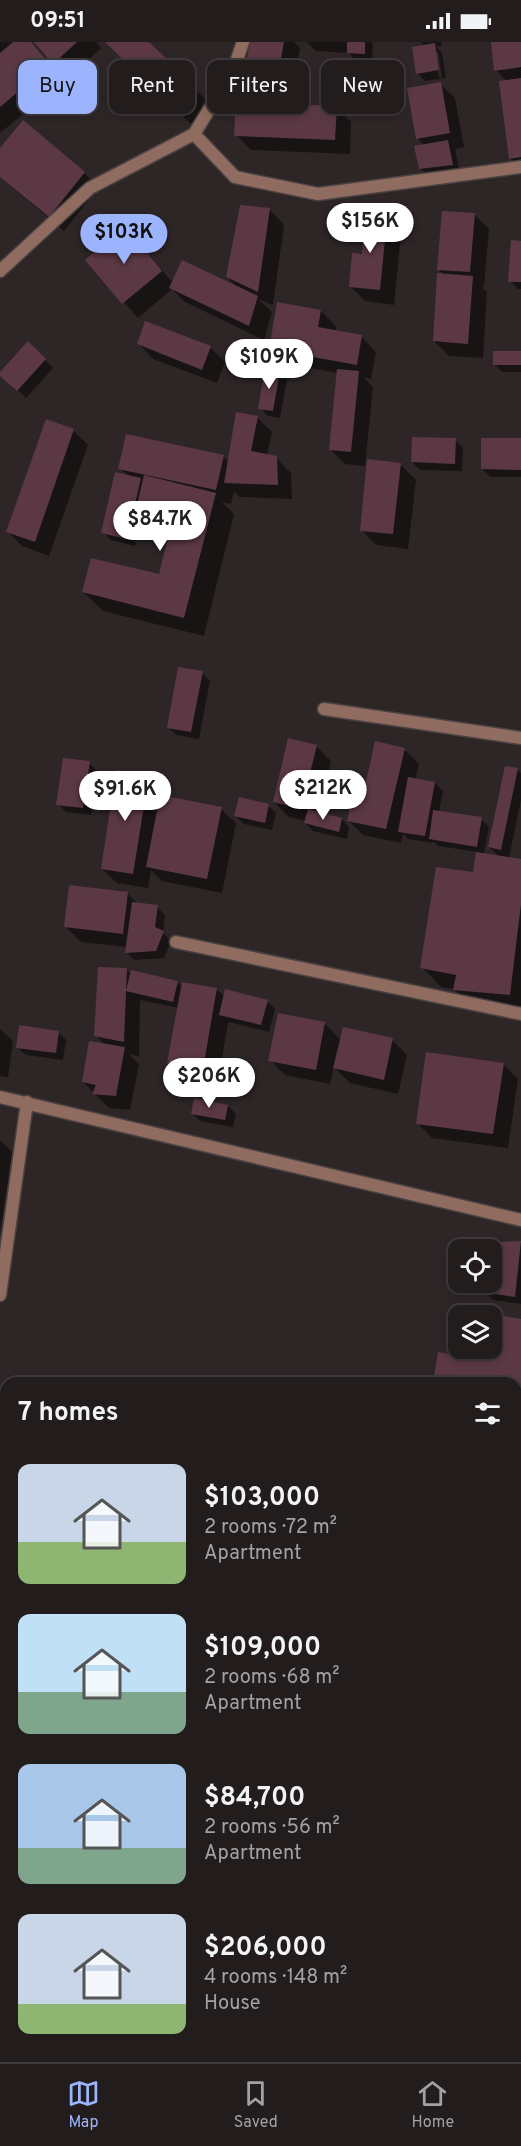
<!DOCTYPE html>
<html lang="en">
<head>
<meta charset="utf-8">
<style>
	body { margin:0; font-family:Overpass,sans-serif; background:#2a2525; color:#f1f3f6; height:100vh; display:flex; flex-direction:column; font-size:22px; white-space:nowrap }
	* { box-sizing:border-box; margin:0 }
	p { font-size:20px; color:#a2a1a3 }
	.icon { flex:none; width:33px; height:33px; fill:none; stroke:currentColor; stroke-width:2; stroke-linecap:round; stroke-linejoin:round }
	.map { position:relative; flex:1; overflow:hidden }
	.panel { position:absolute; left:0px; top:1335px; width:522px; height:686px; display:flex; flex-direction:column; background:#221c1c; border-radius:18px 18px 0 0; box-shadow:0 3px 9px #0003,0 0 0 2px #3f3a3b }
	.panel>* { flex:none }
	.top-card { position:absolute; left:18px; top:18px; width:486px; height:54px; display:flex; gap:12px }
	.buttons { position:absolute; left:448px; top:1197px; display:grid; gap:12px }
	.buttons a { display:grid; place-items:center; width:54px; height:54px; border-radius:12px; background:#221c1c; box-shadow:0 3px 9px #0003,0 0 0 2px #3f3a3b; font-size:30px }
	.price { position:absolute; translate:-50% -51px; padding:0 14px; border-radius:21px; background:#fff; color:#222; font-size:20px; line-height:39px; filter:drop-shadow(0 2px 3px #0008) }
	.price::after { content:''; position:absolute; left:50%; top:36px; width:18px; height:14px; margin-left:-9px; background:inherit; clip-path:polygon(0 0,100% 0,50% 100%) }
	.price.current { background:#9cb4fd; color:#111 }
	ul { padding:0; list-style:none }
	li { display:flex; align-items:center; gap:18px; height:150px; padding:0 18px }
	li span { display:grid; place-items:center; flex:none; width:168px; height:120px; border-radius:12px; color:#555 }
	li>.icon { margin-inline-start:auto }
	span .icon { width:72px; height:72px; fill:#fffc; stroke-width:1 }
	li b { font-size:26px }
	h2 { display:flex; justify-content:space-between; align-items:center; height:72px; padding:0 18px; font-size:26px }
	.pill { padding:0 21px; border-radius:12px; background:#221c1c; box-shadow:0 3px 9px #0003,0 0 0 2px #3f3a3b; font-size:21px; line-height:54px }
	.pill.current { background:#9cb4fd; color:#111 }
	.status { display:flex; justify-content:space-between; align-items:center; height:42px; padding:0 30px; background:#221c1c; direction:ltr }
	.status svg { height:16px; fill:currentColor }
	.tab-bar { display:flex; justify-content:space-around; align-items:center; height:84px; border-top:2px solid #3f3a3b; background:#221c1c; font-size:16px; color:#a2a1a3 }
	.tab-bar a { display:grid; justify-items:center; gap:3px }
	.tab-bar .current { color:#9cb4fd }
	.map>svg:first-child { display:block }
	.built { fill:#3e2f2f }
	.shadow { fill:#0007; fill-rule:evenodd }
	.building { fill:#5c3845 }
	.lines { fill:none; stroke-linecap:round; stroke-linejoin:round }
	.street-casing { stroke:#4a4242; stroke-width:15 }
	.street { stroke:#906b5f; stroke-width:12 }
</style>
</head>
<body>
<div class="status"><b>09:51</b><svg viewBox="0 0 49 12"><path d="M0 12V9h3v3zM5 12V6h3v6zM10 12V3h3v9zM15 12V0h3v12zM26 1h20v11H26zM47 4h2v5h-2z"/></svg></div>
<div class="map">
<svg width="521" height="2020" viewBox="0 0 521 2020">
	<rect width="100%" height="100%" fill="#2e2626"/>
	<path class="built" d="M516 1772 521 1774V2020H343L344 2014H516Z"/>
	<path class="shadow" d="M0 0H30L64 39 0 91V13L2 11 0 10Z
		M36 0H96L101 6 69 36Z
		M107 0H147L210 62 191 82Z
		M252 0H294L300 6 291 58 260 51 245 37Z
		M307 0H371L373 2 372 19H356L349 11 316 9Z
		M421 0H441L442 4H436L442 11 446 36 425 39 417 31 425 4ZM435 10H438L442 36H439Z
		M493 0H521V127L510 116 507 39 496 28Z
		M440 42 455 56 464 105 455 107 460 131 428 134 420 126 425 104 417 96Z
		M336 65 351 80 350 112 251 108 236 93Z
		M0 109 84 131 99 145 64 189 0 135Z
		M270 168 284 183 273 263 258 257 272 270 264 298 185 260 172 247 138 276 87 218 125 186 173 241 239 247 227 235Z
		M387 169 402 184 394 263 365 259 350 244 363 213Z
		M475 173 489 187 484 245 481 244 487 250 483 316 449 314 434 299 444 233 438 227Z
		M521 200V247H518L510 239Z
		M321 269 336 284 335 290 362 295 376 310 371 337 363 335 373 345 365 424 345 422 330 407 338 331 285 321 270 306Z
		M28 301 53 326 26 356 0 332Z
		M139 302 210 305 225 320 217 341 153 317Z
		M521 310V330H502L494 322Z
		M279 330 287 338 280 376 268 374 260 366Z
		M257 375 272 390 267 414 276 416 291 431 292 457 240 455 234 449 231 462 222 460 234 472 204 594 103 569 83 550 160 534 171 489 157 486 142 471 135 504 111 498 103 490 128 434 120 426 223 415 229 420Z
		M73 388 88 403 49 514 22 504 8 489Z
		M455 398 463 406 462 429 420 428 412 420Z
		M521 398V435H490L482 427Z
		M401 423 416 438 408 507 376 503 362 488Z
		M202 631 210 639 199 697 176 693 168 685Z
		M316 704 331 719 318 771 342 777 349 785 347 797 313 789 305 781 306 779 289 775 274 760Z
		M404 707 419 722 415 738 435 741 443 749 439 770 481 777 489 785 484 812 500 815 489 805 506 725 518 728 521 731V758L509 816 521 818V971L474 967 454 947 441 945 422 925 475 832 478 810 438 804 433 799V801L408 797 403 792 401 801 363 793 348 778 364 754Z
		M89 721 97 729 91 773 66 770 58 762Z
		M148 735 163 749 162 755 221 767 236 781 222 851 162 839 151 828 148 846 117 841 102 827Z
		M268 764 276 771 272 788 244 782 236 774Z
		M128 852 138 862 157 865 165 873 163 891 171 899 164 916 134 918 126 910 127 905 81 900 66 885Z
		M126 927 131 932 177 940 182 945 216 947 225 955 267 959 275 967 269 990 228 980 218 1041 184 1035 169 1020 179 966 140 958 139 1014 129 1012 139 1022 130 1068 109 1066 83 1040 105 1003 96 993Z
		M325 982 341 998H392L407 1013 398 1052 350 1041 334 1025 330 1042 285 1033 270 1018Z
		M0 987 13 999 8 1035 0 1034Z
		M58 990 66 998 63 1018 26 1013 18 1006Z
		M503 1022 518 1037 508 1106 432 1096 417 1081Z
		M228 1064 236 1072 233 1085 200 1079 192 1071Z
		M0 1098 12 1110 0 1193Z
		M521 1201V1262L493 1258 485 1250 492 1240V1227L502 1229 503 1202Z
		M521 1278V1365L516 1364V1341H442L436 1334 481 1319Z
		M516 1423 521 1424V1499L516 1498Z
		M516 1867 521 1868V2020H442L443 2014H516Z"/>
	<path class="building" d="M13 0H31L50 23 0 65V11Z
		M34 0H77L53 22Z
		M105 0H149L197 46 175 68Z
		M250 0H284L276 44 243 37Z
		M347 0H365V12L347 11Z
		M491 0H521V25L494 29Z
		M435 1 439 28 416 32 412 5Z
		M521 36V115L509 117 499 39Z
		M441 40 450 91 416 97 407 46Z
		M236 60 337 64 335 98 234 94Z
		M23 78 85 130 49 175 0 135V106Z
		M448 98 453 123 419 127 414 104Z
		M240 163 270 166 258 250 226 235Z
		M388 168 380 248 349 245 352 211 362 212 366 171Z
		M442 169 475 171 470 230 437 228Z
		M125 184 162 229 122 262 85 218Z
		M511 198 521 199V240H508Z
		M182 218 258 254 249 284 169 246Z
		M437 231 473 234 468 302 433 299Z
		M277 260 321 268 318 285 362 293 357 323 269 307Z
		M145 279 211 304 202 328 137 302Z
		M28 299 46 317 17 349 0 334V330Z
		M493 309H521V323H493Z
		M265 326 280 329 273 369 258 367Z
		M337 327 359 329 351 410 329 408Z
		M236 370 258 374 251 409 277 414 278 443 224 441Z
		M46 377 74 387 35 500 6 490Z
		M126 392 224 413 216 448 118 427Z
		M412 395 456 396 455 422 411 420Z
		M481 396H521V428L481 427Z
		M367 417 401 421 393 492 360 489Z
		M115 430 141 436 127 497 101 491Z
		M144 433 216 451 184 576 82 550 91 516 159 532 173 476 136 467Z
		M178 625 203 629 191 690 167 686Z
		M288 696 317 703 301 767 273 760Z
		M375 699 405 706 386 787 347 779 353 751 363 753Z
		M63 716 90 719 83 766 56 763Z
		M505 724 518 726 501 808 488 805Z
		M116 728 149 733 133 832 101 827Z
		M408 735 435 740 425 794 398 790Z
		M160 753 222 765 207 837 146 825Z
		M239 755 269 762 265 781 234 774Z
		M308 767 342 776 339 790 304 781Z
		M433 768 482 775 477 805 429 797Z
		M476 810 521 817V862L510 953 453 948 456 933 420 926 436 825 473 830Z
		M69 843 128 850 123 892 64 885Z
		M132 860 158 863 155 885 164 889 156 909 125 911Z
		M98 925 127 926 124 1000 94 994Z
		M131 928 178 939 173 960 126 949Z
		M182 940 217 946 203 1027 167 1021Z
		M225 947 268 958 261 983 219 973Z
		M278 971 325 980 316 1028 268 1019Z
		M19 983 59 989 56 1011 16 1006Z
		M343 985 393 996 384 1038 333 1026Z
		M89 999 125 1005 116 1054 92 1052 96 1043 82 1040Z
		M426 1010 504 1021 493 1092 416 1082Z
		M194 1056 228 1063 225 1078 191 1072Z
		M521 1199 515 1255 483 1250 485 1240H492V1226L501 1228V1200Z
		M488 1271 521 1277V1350L516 1349V1341H469L434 1335 438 1310 480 1317 482 1306H492V1274H488Z
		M516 1422 521 1423V1488L516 1487Z
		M516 1865 521 1866V2007H516Z
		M441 2014H514L521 2016V2020H440Z"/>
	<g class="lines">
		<defs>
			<path id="street" d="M194 92 235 135 318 152 521 125
				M0 229 90 146 194 92 233 29 243 0
				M324 667 521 696
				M176 900 521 972
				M0 1055 521 1178
				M0 1253 27 1060"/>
		</defs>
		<use href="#street" class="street-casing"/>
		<use href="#street" class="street"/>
	</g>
</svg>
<div class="buttons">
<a><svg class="icon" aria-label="locate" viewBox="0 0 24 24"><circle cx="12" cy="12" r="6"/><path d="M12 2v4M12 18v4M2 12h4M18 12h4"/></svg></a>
<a><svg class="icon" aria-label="layers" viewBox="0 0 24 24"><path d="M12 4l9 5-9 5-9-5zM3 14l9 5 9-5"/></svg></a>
</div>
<b class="price" style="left:370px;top:212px">$156K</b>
<b class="price current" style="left:124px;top:223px">$103K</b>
<b class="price" style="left:269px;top:348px">$109K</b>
<b class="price" style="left:160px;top:510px">$84.7K</b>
<b class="price" style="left:323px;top:779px">$212K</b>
<b class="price" style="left:125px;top:780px">$91.6K</b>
<b class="price" style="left:209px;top:1067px">$206K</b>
<div class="top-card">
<a class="pill current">Buy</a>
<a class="pill">Rent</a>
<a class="pill">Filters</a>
<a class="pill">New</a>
</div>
<section class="panel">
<h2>7 homes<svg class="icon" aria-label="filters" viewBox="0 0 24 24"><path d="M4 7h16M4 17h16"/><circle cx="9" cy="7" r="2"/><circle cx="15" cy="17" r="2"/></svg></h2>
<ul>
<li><span style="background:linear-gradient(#c9d6e8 65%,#8fb573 0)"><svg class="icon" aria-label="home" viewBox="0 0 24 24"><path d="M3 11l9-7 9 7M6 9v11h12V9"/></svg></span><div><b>$103,000</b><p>2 rooms · 72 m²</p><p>Apartment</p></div></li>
<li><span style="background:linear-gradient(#bfe0f5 65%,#7fa58c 0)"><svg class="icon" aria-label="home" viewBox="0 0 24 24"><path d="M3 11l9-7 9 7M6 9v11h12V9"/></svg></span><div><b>$109,000</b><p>2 rooms · 68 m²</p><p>Apartment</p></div></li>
<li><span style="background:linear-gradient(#a9c7e8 70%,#7fa58c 0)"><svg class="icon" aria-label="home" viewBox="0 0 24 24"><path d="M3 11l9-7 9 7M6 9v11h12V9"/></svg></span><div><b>$84,700</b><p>2 rooms · 56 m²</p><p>Apartment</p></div></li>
<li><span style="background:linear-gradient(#c9d6e8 75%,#8fb573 0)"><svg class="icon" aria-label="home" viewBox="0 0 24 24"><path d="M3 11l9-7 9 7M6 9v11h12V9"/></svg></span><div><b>$206,000</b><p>4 rooms · 148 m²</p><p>House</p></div></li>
</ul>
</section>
</div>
<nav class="tab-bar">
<a class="current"><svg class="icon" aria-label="map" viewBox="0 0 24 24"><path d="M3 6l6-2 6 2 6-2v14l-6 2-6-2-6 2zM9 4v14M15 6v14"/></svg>Map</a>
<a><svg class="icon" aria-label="saved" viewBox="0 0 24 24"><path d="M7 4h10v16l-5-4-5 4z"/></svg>Saved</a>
<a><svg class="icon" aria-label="home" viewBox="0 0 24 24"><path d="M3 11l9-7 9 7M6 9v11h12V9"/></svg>Home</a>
</nav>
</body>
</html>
